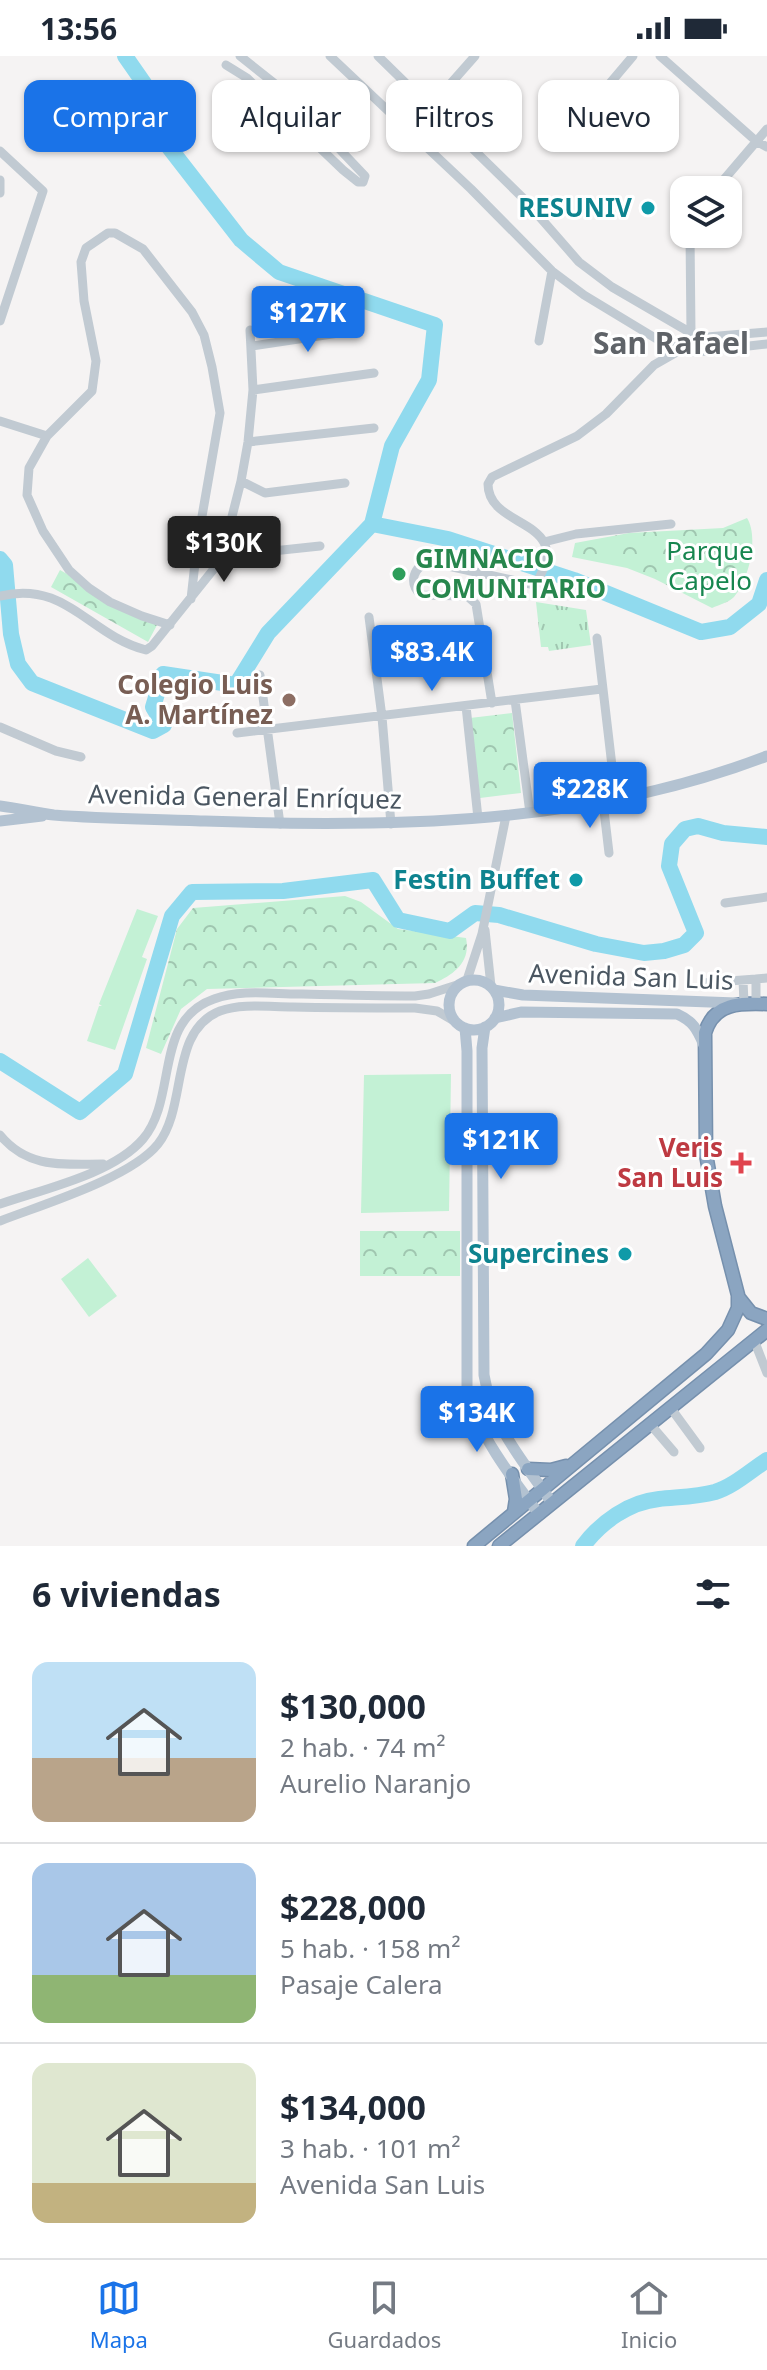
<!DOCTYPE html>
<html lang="es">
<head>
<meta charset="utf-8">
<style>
	body { margin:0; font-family:"Noto Sans",sans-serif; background:#f6f6f7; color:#1f2937; height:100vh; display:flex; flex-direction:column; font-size:30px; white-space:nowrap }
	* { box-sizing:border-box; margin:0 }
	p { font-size:26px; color:#747a83 }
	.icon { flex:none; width:44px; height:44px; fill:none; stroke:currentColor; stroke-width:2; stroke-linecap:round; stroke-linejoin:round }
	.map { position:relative; height:1490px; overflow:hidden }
	.details { display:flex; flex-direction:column; background:#fff; flex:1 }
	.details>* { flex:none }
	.banner { position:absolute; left:24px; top:24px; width:720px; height:72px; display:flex; gap:16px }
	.buttons { position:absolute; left:670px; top:120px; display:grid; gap:16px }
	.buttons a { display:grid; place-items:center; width:72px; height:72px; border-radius:16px; background:#fff; box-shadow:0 2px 6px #0004; font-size:40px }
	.price { position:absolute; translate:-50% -68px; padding:0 18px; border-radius:8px; background:#1a73e8; color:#fff; font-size:26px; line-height:52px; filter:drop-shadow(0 2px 4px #0008) }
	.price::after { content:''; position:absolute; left:50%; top:48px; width:24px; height:18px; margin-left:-12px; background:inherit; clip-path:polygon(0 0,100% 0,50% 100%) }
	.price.active { background:#222; color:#fff }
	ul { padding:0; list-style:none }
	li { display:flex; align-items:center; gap:24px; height:200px; padding:0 32px }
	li+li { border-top:2px solid #e0e1e3 }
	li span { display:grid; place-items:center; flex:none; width:224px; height:160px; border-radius:16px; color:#555 }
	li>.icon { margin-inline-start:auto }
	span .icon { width:96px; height:96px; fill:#fffc; stroke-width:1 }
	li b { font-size:34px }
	h2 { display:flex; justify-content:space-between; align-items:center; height:96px; padding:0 32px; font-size:34px }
	.pill { padding:0 28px; border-radius:16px; background:#fff; box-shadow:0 2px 6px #0004; font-size:28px; line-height:72px }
	.pill.active { background:#1a73e8; color:#fff }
	.status { display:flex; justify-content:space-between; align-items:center; height:56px; padding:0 40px; background:#fff; direction:ltr }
	.status svg { height:22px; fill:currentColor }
	.tab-bar { display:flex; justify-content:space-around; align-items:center; height:112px; border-top:2px solid #e0e1e3; background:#fff; font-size:22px; color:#747a83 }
	.tab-bar a { display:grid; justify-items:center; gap:4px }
	.tab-bar .active { color:#1a73e8 }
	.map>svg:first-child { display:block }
	.grass { fill:url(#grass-tufts) }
	.forest { fill:url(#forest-crowns) }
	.garden { fill:#c3f1d5 }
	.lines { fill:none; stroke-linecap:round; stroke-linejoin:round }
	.river { stroke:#90daee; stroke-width:16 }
	.highway-casing { stroke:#7690ad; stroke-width:15 }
	.minor { stroke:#c1cad2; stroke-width:9 }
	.major { stroke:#b3c2d1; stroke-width:11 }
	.highway { stroke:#8ba5c1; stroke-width:12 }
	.culture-dot { fill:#0f9aa8; stroke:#fff; stroke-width:3 }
	.leisure-dot { fill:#2e9e5b; stroke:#fff; stroke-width:3 }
	.education-dot { fill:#8d6e63; stroke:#fff; stroke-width:3 }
	.health-dot { fill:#e0444e; stroke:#fff; stroke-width:3 }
	.labels { text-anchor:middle; stroke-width:6; stroke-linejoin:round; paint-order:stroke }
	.culture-label { font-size:26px; font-weight:bold; fill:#0d838f; stroke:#fff; text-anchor:end }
	.park-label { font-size:26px; fill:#17864f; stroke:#fff }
	.leisure-label { font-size:26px; font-weight:bold; fill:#27864d; stroke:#fff; text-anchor:start }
	.education-label { font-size:26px; font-weight:bold; fill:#785e54; stroke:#fff; text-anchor:end }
	.street-label { font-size:26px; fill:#4a5661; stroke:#fff }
	.health-label { font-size:26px; font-weight:bold; fill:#be3a42; stroke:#fff; text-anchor:end }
	.quarter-label { font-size:30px; font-weight:bold; fill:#5f6368; stroke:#fff }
</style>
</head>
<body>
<div class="status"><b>13:56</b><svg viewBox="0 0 49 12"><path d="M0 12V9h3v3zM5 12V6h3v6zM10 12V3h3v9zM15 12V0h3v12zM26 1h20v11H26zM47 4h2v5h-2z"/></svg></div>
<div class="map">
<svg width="767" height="1490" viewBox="0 0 767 1490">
	<defs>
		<pattern id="grass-tufts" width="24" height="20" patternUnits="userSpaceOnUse" patternTransform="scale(2)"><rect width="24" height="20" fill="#c3f1d5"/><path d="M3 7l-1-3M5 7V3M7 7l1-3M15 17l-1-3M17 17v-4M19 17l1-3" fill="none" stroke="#a0c6b0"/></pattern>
		<pattern id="forest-crowns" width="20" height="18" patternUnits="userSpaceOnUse" patternTransform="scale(2)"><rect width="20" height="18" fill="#c3f1d5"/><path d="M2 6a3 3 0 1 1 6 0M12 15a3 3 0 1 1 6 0" fill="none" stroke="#a0c6b0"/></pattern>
	</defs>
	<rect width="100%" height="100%" fill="#f5f3f3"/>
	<path class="grass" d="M536 546 586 554 591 589 549 595 548 591H541Z"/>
	<path class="forest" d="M747 462C759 481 749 524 734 541 729 546 719 549 712 552L655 523 627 512 572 501 575 487 629 477 723 472Z
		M60 514 157 569 148 586 51 531Z
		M512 657 521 737 480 742 470 662Z
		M345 840 361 846 398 873 466 882C471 906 454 918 435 927L207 933 181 953 161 998 146 992 177 873 193 852Z
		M360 1175H460V1220H360Z"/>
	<path class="garden" d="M137 853 158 860 142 901 147 903 115 994 87 985 99 950H102L99 948Z
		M451 1018 449 1155 361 1157 364 1019Z
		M88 1202 117 1240 89 1261 61 1223Z"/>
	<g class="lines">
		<path class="river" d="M125 0 148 33 168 90 241 184 279 216 435 269 429 324 392 390 372 468 448 483 574 524 701 576 730 571 759 548 767 524
			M0 503 5 509 11 578 18 608 32 627 153 675 164 669 153 651 163 618 236 629 268 577 372 468
			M0 1005 80 1056 125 1018 172 860 192 836 283 835 373 824 398 864 450 875 475 857 499 859 596 888 644 897 664 895 684 889 696 877 669 810 672 788 685 773 698 770 723 777 767 781
			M583 1490C601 1466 629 1446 659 1443 677 1441 697 1441 715 1436 734 1430 750 1415 767 1404"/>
		<defs>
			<path id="highway" d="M739 1242 751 1257 767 1263
				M528 1413 551 1414 566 1410
				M512 1418 516 1443 514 1456
				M474 1490 706 1298 728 1274 738 1252V1239L715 1150 706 1098 705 977C714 946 741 947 767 948
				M499 1490 767 1274"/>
		</defs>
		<use href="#highway" class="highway-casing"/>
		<path class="minor" d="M330 0 471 133 552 215 584 239 660 285 684 295 697 296 767 288
			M378 0 524 143 579 206 612 231 691 277 707 281 767 276
			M660 0 756 85 767 91
			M226 9 247 22 343 114 358 126H363L365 120 328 81 311 68 279 31 240 0
			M430 51 475 0
			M578 65 633 0
			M0 95 43 135 0 265
			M0 124V137
			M715 134 767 73
			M539 285 552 215
			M252 290 352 275
			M682 293 691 277 690 178
			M253 334 374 317
			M0 365 47 380
			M248 386 374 372
			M241 425 265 437 345 427
			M544 486 576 478 671 468
			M221 504 235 499 320 490
			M0 540C67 524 88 579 146 594L152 590 221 504 241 425 248 386 253 334 250 274
			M369 561 382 661 391 768
			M170 569 142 560 110 546 89 532 69 514 43 475 27 439 29 412 47 380 92 335 96 305 84 245 81 206 86 192 108 177H115L143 193 192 256 204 279 212 311 220 357 197 489 191 543
			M597 582 616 744
			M260 619 280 768
			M515 644 530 757
			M492 647 476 548 467 540 421 539C408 527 413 510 430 506L535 529C578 461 488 475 488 428L492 421 577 380 606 358 654 309 682 293
			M466 650 478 762
			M0 671 56 695 81 701
			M237 677 602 633
			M603 746 609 797
			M725 847 767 841
			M485 874 491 930
			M467 924 482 878 506 760
			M743 924 744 947
			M703 927 756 923
			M756 947V923L767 922
			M0 1079C28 1113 63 1108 103 1108
			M0 1148C43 1133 113 1118 143 1083 178 1042 153 964 214 943 241 933 272 938 299 938 338 939 376 940 415 940L429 938 460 928
			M0 1165C41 1149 131 1122 158 1088 188 1050 169 975 220 955 242 947 269 951 293 951 333 952 374 952 415 952L437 955 456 966
			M754 1284 767 1317
			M670 1351 700 1392
			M650 1368 674 1396"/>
		<path class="major" d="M0 750C18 752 36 757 54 759 104 763 155 763 205 765 394 772 588 769 767 700
			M0 765 42 760
			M449 949a25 25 0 1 1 50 0a25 25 0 1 1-50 0Z
			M494 934 523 939 736 947
			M495 962 521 956 677 958C693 965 697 973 704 989
			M485 971 482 992 484 1319C493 1373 522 1403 552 1447
			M465 972 467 995V1335C475 1374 514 1425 539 1458"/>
		<use href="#highway" class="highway"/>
	</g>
	<g class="culture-dot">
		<circle cx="648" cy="152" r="8"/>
		<circle cx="576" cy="824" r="8"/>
		<circle cx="625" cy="1198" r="8"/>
	</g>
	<circle class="leisure-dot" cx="399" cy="518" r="8"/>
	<circle class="education-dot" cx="289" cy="644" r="8"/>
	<path class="health-dot" d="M737 1095h8v8h8v8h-8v8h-8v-8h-8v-8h8z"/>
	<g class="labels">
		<g class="culture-label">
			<text x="632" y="161">RESUNIV</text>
			<text x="560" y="833">Festin Buffet</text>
			<text x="609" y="1207">Supercines</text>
		</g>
		<g class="park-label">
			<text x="710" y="504">Parque<tspan x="710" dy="30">Capelo</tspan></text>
		</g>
		<g class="leisure-label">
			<text x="415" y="512">GIMNACIO<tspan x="415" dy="30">COMUNITARIO</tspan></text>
		</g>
		<g class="education-label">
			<text x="273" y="638">Colegio Luis<tspan x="273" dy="30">A. Martínez</tspan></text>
		</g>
		<g class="street-label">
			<text transform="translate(245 741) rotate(1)" y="9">Avenida General Enríquez</text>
			<text transform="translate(631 921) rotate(2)" y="9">Avenida San Luis</text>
		</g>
		<g class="health-label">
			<text x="723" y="1101">Veris<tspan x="723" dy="30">San Luis</tspan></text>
		</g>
		<g class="quarter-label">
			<text x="671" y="298">San Rafael</text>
		</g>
	</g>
</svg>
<div class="buttons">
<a><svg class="icon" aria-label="layers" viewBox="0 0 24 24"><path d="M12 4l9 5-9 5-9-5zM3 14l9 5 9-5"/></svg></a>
</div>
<b class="price" style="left:308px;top:298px">$127K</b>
<b class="price active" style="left:224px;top:528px">$130K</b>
<b class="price" style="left:432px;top:637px">$83.4K</b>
<b class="price" style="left:590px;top:774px">$228K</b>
<b class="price" style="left:501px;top:1125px">$121K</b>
<b class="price" style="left:477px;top:1398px">$134K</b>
<div class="banner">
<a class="pill active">Comprar</a>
<a class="pill">Alquilar</a>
<a class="pill">Filtros</a>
<a class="pill">Nuevo</a>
</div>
</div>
<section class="details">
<h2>6 viviendas<svg class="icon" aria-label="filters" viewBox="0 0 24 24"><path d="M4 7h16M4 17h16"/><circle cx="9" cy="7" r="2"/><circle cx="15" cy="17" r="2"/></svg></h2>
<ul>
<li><span style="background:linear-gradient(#bfe0f5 60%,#b9a48a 0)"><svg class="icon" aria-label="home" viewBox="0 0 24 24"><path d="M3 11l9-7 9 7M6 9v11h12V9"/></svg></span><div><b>$130,000</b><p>2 hab. · 74 m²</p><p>Aurelio Naranjo</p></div></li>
<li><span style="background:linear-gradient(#a9c7e8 70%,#8fb573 0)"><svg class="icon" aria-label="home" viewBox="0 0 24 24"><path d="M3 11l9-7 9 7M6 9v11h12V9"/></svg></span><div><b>$228,000</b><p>5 hab. · 158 m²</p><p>Pasaje Calera</p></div></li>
<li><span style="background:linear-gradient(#dfe7d0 75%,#c2b280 0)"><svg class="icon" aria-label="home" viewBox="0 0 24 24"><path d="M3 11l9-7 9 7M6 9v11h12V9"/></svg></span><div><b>$134,000</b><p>3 hab. · 101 m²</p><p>Avenida San Luis</p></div></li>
</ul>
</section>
<nav class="tab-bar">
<a class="active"><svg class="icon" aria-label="map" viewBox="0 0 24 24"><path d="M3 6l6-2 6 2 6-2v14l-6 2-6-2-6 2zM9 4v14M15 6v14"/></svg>Mapa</a>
<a><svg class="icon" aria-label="saved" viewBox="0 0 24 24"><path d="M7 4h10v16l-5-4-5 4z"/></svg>Guardados</a>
<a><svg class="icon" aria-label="home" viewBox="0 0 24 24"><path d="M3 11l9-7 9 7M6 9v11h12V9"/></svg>Inicio</a>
</nav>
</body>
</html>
